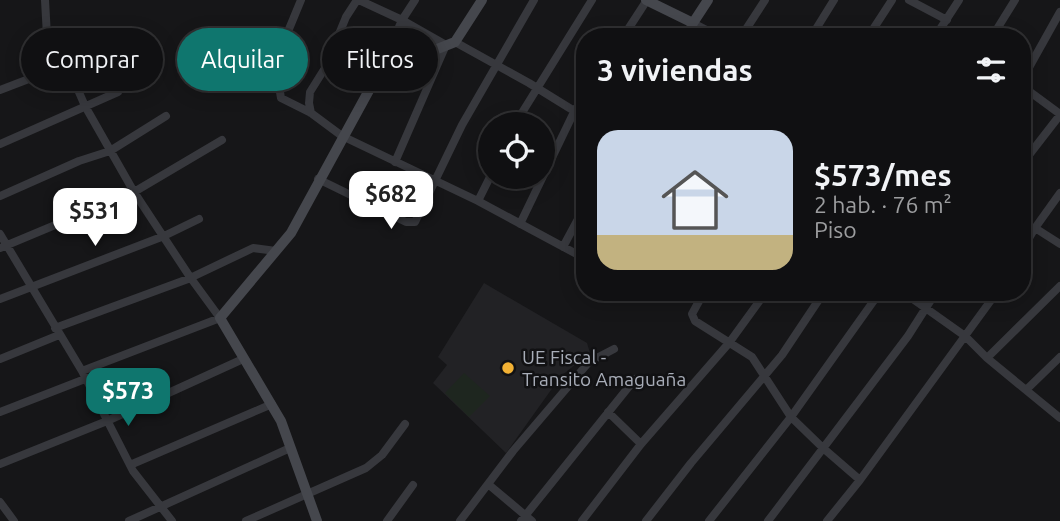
<!DOCTYPE html>
<html lang="es">
<head>
<meta charset="utf-8">
<style>
	body { margin:0; font-family:Ubuntu,sans-serif; background:#1e1e20; color:#f1f3f6; height:100vh; display:flex; flex-direction:column; font-size:26px; white-space:nowrap }
	* { box-sizing:border-box; margin:0 }
	p { font-size:23px; color:#9c9d9f }
	.icon { flex:none; width:38px; height:38px; fill:none; stroke:currentColor; stroke-width:2; stroke-linecap:round; stroke-linejoin:round }
	.map { position:relative; flex:1; overflow:hidden }
	.side { position:absolute; left:576px; top:28px; width:455px; height:273px; display:flex; flex-direction:column; background:#101012; border-radius:28px; box-shadow:0 4px 18px #0003,0 0 0 2px #303032 }
	.side>* { flex:none }
	.hud { position:absolute; left:21px; top:28px; width:450px; height:63px; display:flex; gap:14px }
	.tools { position:absolute; left:478px; top:112px; display:grid; gap:14px }
	.tools a { display:grid; place-items:center; width:77px; height:77px; border-radius:50%; background:#101012; box-shadow:0 4px 18px #0003,0 0 0 2px #303032; font-size:35px }
	.price { position:absolute; translate:-50% -60px; padding:0 16px; border-radius:14px; background:#fff; color:#222; font-size:23px; line-height:46px; filter:drop-shadow(0 2px 4px #0008) }
	.price::after { content:''; position:absolute; left:50%; top:42px; width:21px; height:16px; margin-left:-10px; background:inherit; clip-path:polygon(0 0,100% 0,50% 100%) }
	.price.selected { background:#0f766e; color:#fff }
	ul { padding:0; list-style:none }
	li { display:flex; align-items:center; gap:21px; height:175px; padding:0 21px }
	li span { display:grid; place-items:center; flex:none; width:196px; height:140px; border-radius:21px; color:#555 }
	li>.icon { margin-inline-start:auto }
	span .icon { width:84px; height:84px; fill:#fffc; stroke-width:1 }
	li b { font-size:30px }
	h2 { display:flex; justify-content:space-between; align-items:center; height:84px; padding:0 21px; font-size:30px }
	.chip { padding:0 24px; border-radius:32px; background:#101012; box-shadow:0 4px 18px #0003,0 0 0 2px #303032; font-size:24px; line-height:63px }
	.chip.selected { background:#0f766e; color:#fff }
	.map>svg:first-child { display:block }
	.built { fill:#222225 }
	.garden { fill:#1e261f }
	.lines { fill:none; stroke-linecap:round; stroke-linejoin:round }
	.street { stroke:#37383d; stroke-width:8 }
	.secondary { stroke:#45474d; stroke-width:10 }
	.poi-dot { fill:#f2b134; stroke:#111113; stroke-width:2.5 }
	.labels { text-anchor:middle; stroke-width:5; stroke-linejoin:round; paint-order:stroke }
	.poi-label { font-size:19px; fill:#a8adb8; stroke:#111113; text-anchor:start }
</style>
</head>
<body>
<div class="map">
<svg width="1060" height="521" viewBox="0 0 1060 521">
	<rect width="100%" height="100%" fill="#161618"/>
	<path class="built" d="M484 283 587 343 590 353 561 376 506 453 433 383 447 365 438 357Z"/>
	<path class="garden" d="M464 373 490 396 469 417 445 393Z"/>
	<g class="lines">
		<path class="street" d="M45 0 47 36 60 67
			M301 0 275 63 281 98 311 113 342 136 478 201 584 258
			M359 0 402 20 446 45 395 162
			M909 0 947 20
			M623 37 647 0
			M684 37 693 23 720 37
			M741 37 765 0
			M811 37 834 0
			M868 37 892 0
			M935 37 959 0
			M992 37 1015 0
			M455 42 529 83 584 117
			M379 72 402 20 415 0
			M1022 80 1060 12
			M1022 86 1060 114
			M0 90 60 67H68L85 106 134 192 190 277 220 318 82 371
			M311 113 309 103 310 92 325 68 346 17 357 0
			M515 124 592 0
			M0 144 118 92
			M1022 164 1060 115
			M318 179 406 222H415L462 125 534 0
			M0 196 79 161 110 151 166 116
			M478 201 490 177
			M520 224 574 112 584 96
			M1035 228 1060 244
			M0 234 82 371 133 471 172 521
			M563 247 584 208
			M0 248 134 192 222 140
			M1022 250 1035 228 1060 193
			M704 292 692 314 695 321 752 357 791 417 823 448 860 480
			M903 292 965 336 987 358 1060 418
			M0 299 164 236 199 219
			M55 328 188 279 253 248 276 251
			M987 358 1060 286
			M0 359 59 335
			M1026 390 1060 357
			M0 412 85 379
			M608 412 641 444
			M0 464 107 421 243 359
			M130 465 272 404
			M488 484 532 521
			M0 502 14 521
			M129 521 290 448
			M246 521 366 468 382 455 405 424
			M387 521 413 485
			M460 521 513 451 589 362 614 349
			M521 521 635 379
			M582 521 641 444 729 343 766 292
			M646 521 691 463 782 355 824 292
			M709 521 791 417 880 292
			M768 521 908 336 936 292
			M827 521 860 480 997 292"/>
		<path class="secondary" d="M646 0 693 23 708 0
			M317 521 281 421 220 318 291 233 379 72 455 42 482 0"/>
	</g>
	<circle class="poi-dot" cx="508" cy="368" r="7"/>
	<g class="labels">
		<g class="poi-label">
			<text x="522" y="364">UE Fiscal -<tspan x="522" dy="22">Transito Amaguaña</tspan></text>
		</g>
	</g>
</svg>
<div class="tools">
<a><svg class="icon" aria-label="locate" viewBox="0 0 24 24"><circle cx="12" cy="12" r="6"/><path d="M12 2v4M12 18v4M2 12h4M18 12h4"/></svg></a>
</div>
<b class="price" style="left:391px;top:231px">$682</b>
<b class="price" style="left:95px;top:248px">$531</b>
<b class="price selected" style="left:128px;top:428px">$573</b>
<div class="hud">
<a class="chip">Comprar</a>
<a class="chip selected">Alquilar</a>
<a class="chip">Filtros</a>
</div>
<section class="side">
<h2>3 viviendas<svg class="icon" aria-label="filters" viewBox="0 0 24 24"><path d="M4 7h16M4 17h16"/><circle cx="9" cy="7" r="2"/><circle cx="15" cy="17" r="2"/></svg></h2>
<ul>
<li><span style="background:linear-gradient(#c9d6e8 75%,#c2b280 0)"><svg class="icon" aria-label="home" viewBox="0 0 24 24"><path d="M3 11l9-7 9 7M6 9v11h12V9"/></svg></span><div><b>$573/mes</b><p>2 hab. · 76 m²</p><p>Piso</p></div></li>
</ul>
</section>
</div>
</body>
</html>
